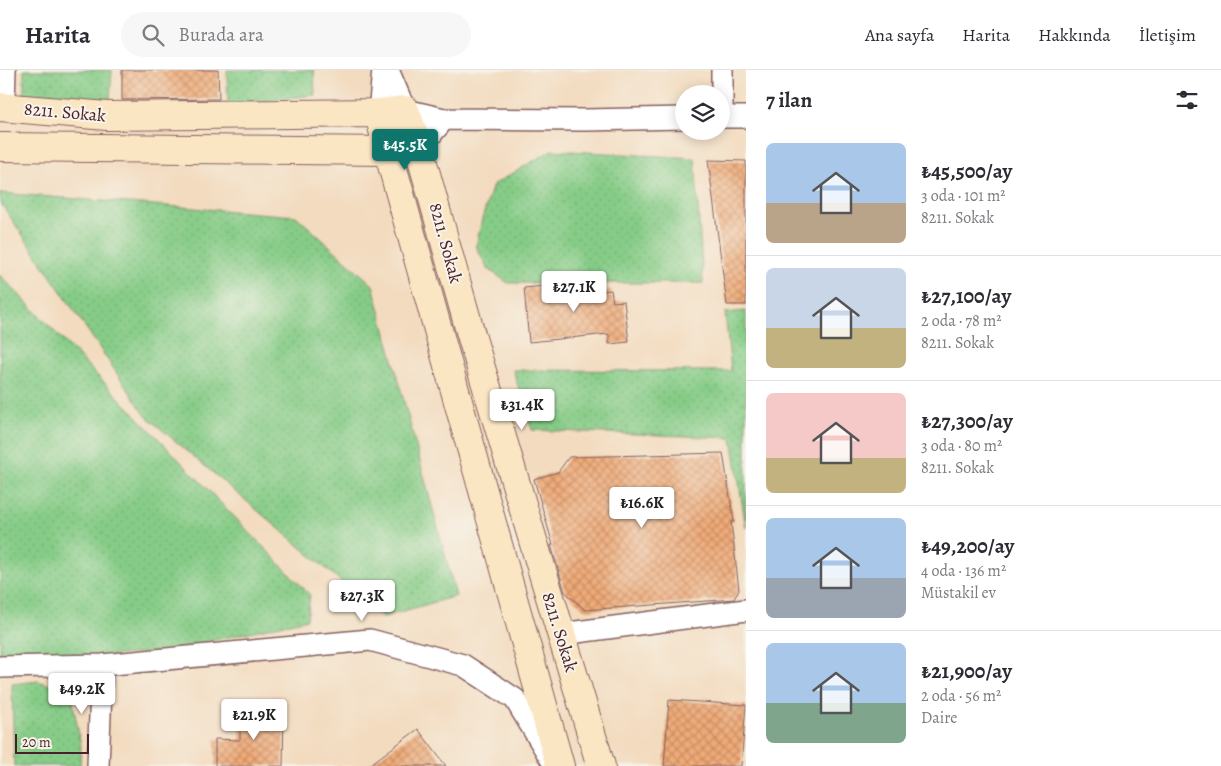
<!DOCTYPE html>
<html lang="tr">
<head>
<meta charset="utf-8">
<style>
	body { margin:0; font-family:Alegreya,serif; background:#f7f7f7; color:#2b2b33; height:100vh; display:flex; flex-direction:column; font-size:19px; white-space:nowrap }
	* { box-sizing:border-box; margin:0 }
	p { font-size:16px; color:#7c7c81 }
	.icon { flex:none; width:28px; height:28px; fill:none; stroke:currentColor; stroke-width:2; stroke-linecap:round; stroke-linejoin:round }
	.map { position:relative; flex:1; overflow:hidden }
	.sheet { display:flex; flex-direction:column; background:#fff; width:475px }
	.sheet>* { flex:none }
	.tools { position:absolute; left:675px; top:15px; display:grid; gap:10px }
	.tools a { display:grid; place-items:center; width:55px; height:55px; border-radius:50%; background:#fff; box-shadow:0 2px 12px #0003; font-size:25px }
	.scale { position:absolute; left:15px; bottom:12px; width:74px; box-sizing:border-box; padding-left:5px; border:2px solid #4a1f2b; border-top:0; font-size:14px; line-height:18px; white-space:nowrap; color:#4a1f2b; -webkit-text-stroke:4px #f7f3e8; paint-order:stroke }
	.price { position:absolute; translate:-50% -42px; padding:0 11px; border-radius:5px; background:#fff; color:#222; font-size:16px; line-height:32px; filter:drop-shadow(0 1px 2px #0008) }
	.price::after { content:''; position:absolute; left:50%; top:30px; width:15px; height:11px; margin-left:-8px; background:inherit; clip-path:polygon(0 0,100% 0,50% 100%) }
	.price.on { background:#0f766e; color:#fff }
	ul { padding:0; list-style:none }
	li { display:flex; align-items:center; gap:15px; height:125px; padding:0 20px }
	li+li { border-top:1px solid #e1e1e2 }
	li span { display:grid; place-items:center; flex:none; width:140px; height:100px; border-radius:8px; color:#555 }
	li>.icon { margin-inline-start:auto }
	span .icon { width:60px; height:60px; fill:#fffc; stroke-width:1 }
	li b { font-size:21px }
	h2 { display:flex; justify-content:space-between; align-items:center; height:60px; padding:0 20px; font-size:21px }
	header { display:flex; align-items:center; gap:30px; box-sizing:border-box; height:70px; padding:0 25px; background:#fff; border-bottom:1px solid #e1e1e2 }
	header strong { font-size:24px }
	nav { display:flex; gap:28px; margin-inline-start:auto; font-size:18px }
	.search { width:350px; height:45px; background:#f7f7f7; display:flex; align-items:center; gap:12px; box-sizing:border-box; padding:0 18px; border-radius:28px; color:#7c7c81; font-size:19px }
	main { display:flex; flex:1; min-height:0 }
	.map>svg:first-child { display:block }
	.grass { fill:url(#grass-dots); stroke:#687659 }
	.building { fill:url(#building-cross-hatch) }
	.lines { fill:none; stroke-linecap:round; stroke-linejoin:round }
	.street-casing { stroke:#85615f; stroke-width:24 }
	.secondary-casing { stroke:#85615f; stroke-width:30 }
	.street { stroke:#fff; stroke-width:21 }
	.secondary { stroke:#fbe6c4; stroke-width:28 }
	.labels { text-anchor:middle; stroke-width:4; stroke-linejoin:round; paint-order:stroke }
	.street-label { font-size:18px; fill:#4a1f2b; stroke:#f7f3e8 }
</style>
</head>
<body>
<header>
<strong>Harita</strong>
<div class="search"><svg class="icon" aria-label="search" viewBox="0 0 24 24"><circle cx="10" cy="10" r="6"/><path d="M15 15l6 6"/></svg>Burada ara</div>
<nav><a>Ana sayfa</a><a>Harita</a><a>Hakkında</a><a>İletişim</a></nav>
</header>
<main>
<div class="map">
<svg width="746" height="696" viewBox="0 0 746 696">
	<defs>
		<pattern id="grass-dots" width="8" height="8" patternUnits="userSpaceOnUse" patternTransform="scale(1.25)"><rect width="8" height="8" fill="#86cc87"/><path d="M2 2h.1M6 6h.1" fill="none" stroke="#75af75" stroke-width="1.8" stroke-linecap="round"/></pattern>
		<pattern id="building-cross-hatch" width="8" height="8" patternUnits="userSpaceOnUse" patternTransform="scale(1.25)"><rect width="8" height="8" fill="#f0ab78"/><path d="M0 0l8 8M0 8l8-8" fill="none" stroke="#c48b63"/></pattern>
	</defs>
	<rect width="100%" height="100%" fill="#f7f3e8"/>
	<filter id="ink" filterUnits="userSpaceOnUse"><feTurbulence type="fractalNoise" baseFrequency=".02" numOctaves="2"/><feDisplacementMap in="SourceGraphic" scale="10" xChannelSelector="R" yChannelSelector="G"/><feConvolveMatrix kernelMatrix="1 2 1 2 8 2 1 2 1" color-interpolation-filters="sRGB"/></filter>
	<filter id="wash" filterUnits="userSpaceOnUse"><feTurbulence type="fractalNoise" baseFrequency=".0096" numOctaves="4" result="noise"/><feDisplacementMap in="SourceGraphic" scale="20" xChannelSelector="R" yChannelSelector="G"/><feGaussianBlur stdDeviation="1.12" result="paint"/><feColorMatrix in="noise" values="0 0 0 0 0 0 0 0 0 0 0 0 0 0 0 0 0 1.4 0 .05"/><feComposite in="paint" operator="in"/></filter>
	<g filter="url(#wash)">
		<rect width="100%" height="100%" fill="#f3dbbf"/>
		<path class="grass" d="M24 0H112L110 30 24 24Z
			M227 0H314L315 25 228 35Z
			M552 80 695 88 703 213H508L487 198 476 176 482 149 493 115Z
			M0 123 296 146 373 215 456 526 383 547 146 346 0 132Z
			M0 205 310 525 307 549 167 581 0 596Z
			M746 241V458L732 368 532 360 513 300 731 301 725 243Z
			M38 611 71 622 81 676 80 696H14L12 614Z"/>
		<g id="blocks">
			<path class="building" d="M122 0H218L219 29 122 30Z
				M708 90 746 91V235H727Z
				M591 212 592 222 611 220 613 232 624 231 629 272 609 274V264L529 272 524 218Z
				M723 383 734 452H731L739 520 734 529 585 540 565 522 551 475H553L534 409 558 402 569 387Z
				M669 630 746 635 741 696H664Z
				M240 640 284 641 283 696H215V669L240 670Z
				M418 659 446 696H368Z"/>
		</g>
	</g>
	<g filter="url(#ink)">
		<use href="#blocks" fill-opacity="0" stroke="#85615f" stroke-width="1"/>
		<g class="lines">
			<defs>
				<path id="street" d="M388 0 405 40 444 49 585 50 684 48
					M722 0V47
					M4 37 5 0
					M379 43 383 0
					M721 47H746
					M419 79 444 49
					M561 564 746 540
					M0 597 102 595 370 570 463 595 515 629 551 689
					M98 696 102 595"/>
				<path id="secondary" d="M0 37 107 46 379 43 405 40 419 79 472 268 601 696
					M379 43 388 81 560 696
					M0 77 388 81 406 80"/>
			</defs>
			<use href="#street" class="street-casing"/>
			<use href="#secondary" class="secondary-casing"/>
			<use href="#street" class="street"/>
			<use href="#secondary" class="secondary"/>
		</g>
	</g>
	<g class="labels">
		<g class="street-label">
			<text transform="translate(65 42) rotate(5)" y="6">8211. Sokak</text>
			<text transform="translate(446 173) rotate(75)" y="6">8211. Sokak</text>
			<text transform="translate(560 562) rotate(73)" y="6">8211. Sokak</text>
		</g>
	</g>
</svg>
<div class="tools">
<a><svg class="icon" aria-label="layers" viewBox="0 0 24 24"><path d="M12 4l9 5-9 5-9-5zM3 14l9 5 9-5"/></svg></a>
</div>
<div class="scale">20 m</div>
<b class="price on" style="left:405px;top:101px">₺45.5K</b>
<b class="price" style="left:574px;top:243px">₺27.1K</b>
<b class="price" style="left:522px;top:361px">₺31.4K</b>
<b class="price" style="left:642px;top:459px">₺16.6K</b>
<b class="price" style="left:362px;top:552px">₺27.3K</b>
<b class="price" style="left:82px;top:645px">₺49.2K</b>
<b class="price" style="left:254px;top:671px">₺21.9K</b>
</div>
<section class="sheet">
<h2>7 ilan<svg class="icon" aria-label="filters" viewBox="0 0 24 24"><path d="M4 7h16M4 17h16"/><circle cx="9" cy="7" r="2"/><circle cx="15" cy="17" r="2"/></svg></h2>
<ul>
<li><span style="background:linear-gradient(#a9c7e8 60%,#b9a48a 0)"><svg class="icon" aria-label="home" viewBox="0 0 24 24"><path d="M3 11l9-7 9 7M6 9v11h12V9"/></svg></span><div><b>₺45,500/ay</b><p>3 oda · 101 m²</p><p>8211. Sokak</p></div></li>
<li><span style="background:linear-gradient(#c9d6e8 60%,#c2b280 0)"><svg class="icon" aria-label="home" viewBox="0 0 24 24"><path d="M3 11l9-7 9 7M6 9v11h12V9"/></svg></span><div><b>₺27,100/ay</b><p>2 oda · 78 m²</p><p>8211. Sokak</p></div></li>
<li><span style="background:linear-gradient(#f6c9c9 65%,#c2b280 0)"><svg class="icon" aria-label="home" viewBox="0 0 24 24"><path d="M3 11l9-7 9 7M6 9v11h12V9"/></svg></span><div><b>₺27,300/ay</b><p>3 oda · 80 m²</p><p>8211. Sokak</p></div></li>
<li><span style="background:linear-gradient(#a9c7e8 60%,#9aa5b1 0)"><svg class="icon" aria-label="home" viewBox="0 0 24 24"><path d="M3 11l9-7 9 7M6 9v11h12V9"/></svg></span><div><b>₺49,200/ay</b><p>4 oda · 136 m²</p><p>Müstakil ev</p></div></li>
<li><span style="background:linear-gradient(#a9c7e8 60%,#7fa58c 0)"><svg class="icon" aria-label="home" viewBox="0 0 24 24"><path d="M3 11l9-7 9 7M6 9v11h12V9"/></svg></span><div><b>₺21,900/ay</b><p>2 oda · 56 m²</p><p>Daire</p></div></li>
</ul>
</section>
</main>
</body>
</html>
